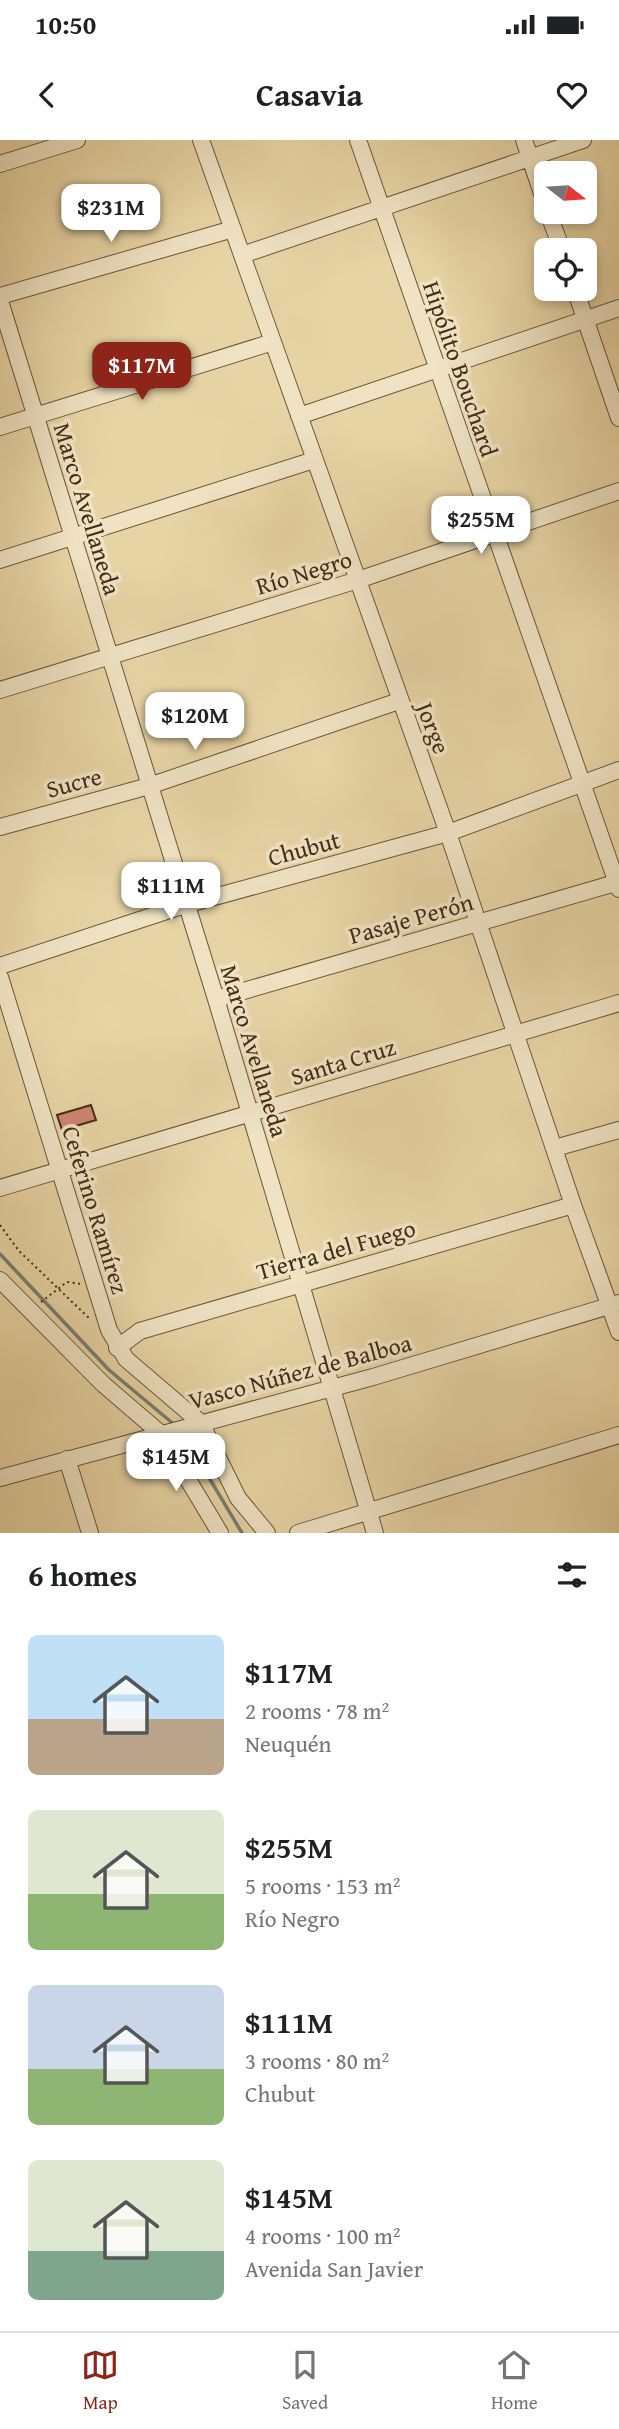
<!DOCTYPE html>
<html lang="en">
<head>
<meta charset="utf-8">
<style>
	body { margin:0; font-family:"Gentium Book Plus",serif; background:#f6f6f6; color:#202124; height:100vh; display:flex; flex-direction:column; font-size:26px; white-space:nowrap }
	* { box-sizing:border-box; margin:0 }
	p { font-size:23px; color:#757577 }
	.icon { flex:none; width:38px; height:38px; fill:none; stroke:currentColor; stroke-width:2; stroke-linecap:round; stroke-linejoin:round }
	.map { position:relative; height:1393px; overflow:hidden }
	.sheet { display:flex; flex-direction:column; background:#fff; flex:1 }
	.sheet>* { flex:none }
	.needle { width:46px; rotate:107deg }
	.tools { position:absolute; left:534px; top:21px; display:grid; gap:14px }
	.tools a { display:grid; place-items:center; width:63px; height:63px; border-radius:10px; background:#fff; box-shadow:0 4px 10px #0003; font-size:35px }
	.price { position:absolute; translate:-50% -60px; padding:0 16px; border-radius:14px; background:#fff; color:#222; font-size:23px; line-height:46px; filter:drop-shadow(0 2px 4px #0008) }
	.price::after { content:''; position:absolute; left:50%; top:42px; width:21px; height:16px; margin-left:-10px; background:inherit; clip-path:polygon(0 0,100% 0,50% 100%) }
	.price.active { background:#8f2418; color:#fff }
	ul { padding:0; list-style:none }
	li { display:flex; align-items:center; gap:21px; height:175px; padding:0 28px }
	li span { display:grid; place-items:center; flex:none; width:196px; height:140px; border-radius:10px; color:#555 }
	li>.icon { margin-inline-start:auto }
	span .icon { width:84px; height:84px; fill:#fffc; stroke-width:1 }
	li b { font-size:30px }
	h2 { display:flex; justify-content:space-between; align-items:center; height:84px; padding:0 28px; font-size:30px }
	.status { display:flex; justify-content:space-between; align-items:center; height:49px; padding:0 35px; background:#fff; direction:ltr }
	.status svg { height:19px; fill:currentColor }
	header { display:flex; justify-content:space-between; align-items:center; height:91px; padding:0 28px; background:#fff; font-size:32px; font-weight:700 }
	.dock { display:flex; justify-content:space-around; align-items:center; height:98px; border-top:2px solid #e0e0e0; background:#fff; font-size:19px; color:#757577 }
	.dock a { display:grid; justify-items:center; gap:4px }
	.dock .active { color:#8f2418 }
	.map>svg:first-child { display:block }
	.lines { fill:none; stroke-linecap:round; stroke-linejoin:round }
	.stream { stroke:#777f73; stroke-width:3.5 }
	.building { fill:#d08573; stroke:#432d16; stroke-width:2 }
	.minor-casing { stroke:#6c573a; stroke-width:18 }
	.path { stroke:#432d16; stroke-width:2; stroke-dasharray:2 3.5; stroke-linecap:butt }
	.minor { stroke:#efe3c4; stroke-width:16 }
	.labels { text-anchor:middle; stroke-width:7; stroke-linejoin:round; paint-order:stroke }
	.street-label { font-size:24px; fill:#432d16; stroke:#efe3c4 }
</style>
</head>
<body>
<div class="status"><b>10:50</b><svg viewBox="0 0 49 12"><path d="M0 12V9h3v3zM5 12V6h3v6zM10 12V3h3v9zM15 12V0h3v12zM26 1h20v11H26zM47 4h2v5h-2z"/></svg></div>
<header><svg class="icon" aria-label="back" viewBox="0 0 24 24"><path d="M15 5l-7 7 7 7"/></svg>Casavia<svg class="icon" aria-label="heart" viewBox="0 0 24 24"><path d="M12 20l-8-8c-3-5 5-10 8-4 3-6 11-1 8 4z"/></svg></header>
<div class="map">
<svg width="619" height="1393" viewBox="0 0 619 1393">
	<rect width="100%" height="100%" fill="#e7d4a4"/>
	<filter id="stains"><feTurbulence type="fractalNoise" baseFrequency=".00286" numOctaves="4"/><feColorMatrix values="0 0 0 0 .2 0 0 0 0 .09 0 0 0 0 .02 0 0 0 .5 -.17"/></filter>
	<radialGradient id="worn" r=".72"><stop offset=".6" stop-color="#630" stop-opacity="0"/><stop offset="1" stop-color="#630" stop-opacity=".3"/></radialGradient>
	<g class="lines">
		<path class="stream" d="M0 1114 109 1230 176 1286
			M183 1294 242 1393"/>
	</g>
	<path class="building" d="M91 965 96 980 62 990 57 975Z"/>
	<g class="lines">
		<defs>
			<path id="minor" d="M201 0 448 693 573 1065 619 1192
				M358 0 619 749
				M524 0 546 65
				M0 24 77 0
				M548 72 562 110
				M242 115 583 0
				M575 149 619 278
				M0 156 233 89
				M0 161 216 859 375 1393
				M299 276 619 168
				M0 287 273 202
				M0 420 314 320
				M0 550 358 440 619 351
				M0 687 149 646 399 561
				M0 826 185 765 448 693 619 630
				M0 837 109 1190 126 1219 201 1283 238 1358 267 1393
				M216 859 619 742
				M555 1008 619 990
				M0 1048 619 863
				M0 1140 103 1244 160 1293 220 1393
				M117 1208 140 1191 573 1065
				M67 1319 90 1393
				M0 1338 373 1237 619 1163
				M298 1393 619 1295"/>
		</defs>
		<use href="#minor" class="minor-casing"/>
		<path class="path" d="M0 1085 19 1111 91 1180
			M41 1162 67 1142 81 1144"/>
		<use href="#minor" class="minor"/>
	</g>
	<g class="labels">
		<g class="street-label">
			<text transform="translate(460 229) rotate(71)" y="8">Hipólito Bouchard</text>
			<text transform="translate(87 369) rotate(73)" y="8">Marco Avellaneda</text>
			<text transform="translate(304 433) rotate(-17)" y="8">Río Negro</text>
			<text transform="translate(433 588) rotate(69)" y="8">Jorge</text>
			<text transform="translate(74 643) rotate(-15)" y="8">Sucre</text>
			<text transform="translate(304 709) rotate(-15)" y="8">Chubut</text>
			<text transform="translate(411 779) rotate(-16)" y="8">Pasaje Perón</text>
			<text transform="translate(254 911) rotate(73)" y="8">Marco Avellaneda</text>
			<text transform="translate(343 922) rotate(-17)" y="8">Santa Cruz</text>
			<text transform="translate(95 1070) rotate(73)" y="8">Ceferino Ramírez</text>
			<text transform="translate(336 1110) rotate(-16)" y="8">Tierra del Fuego</text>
			<text transform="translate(300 1232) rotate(-15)" y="8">Vasco Núñez de Balboa</text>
		</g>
	</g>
	<rect width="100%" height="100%" filter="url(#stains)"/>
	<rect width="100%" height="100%" fill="url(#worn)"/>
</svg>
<div class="tools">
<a><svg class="needle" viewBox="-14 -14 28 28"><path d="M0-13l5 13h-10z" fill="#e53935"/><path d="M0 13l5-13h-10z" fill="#757577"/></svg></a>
<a><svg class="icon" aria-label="locate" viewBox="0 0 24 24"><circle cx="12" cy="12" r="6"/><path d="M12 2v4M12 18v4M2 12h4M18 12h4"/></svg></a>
</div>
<b class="price" style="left:111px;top:104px">$231M</b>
<b class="price active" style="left:142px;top:262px">$117M</b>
<b class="price" style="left:481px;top:416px">$255M</b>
<b class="price" style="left:195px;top:612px">$120M</b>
<b class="price" style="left:171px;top:782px">$111M</b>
<b class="price" style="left:176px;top:1353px">$145M</b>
</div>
<section class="sheet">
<h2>6 homes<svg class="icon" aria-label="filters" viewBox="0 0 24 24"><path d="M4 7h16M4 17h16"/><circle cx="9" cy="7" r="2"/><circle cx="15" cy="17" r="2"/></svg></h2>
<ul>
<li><span style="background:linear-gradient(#bfe0f5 60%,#b9a48a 0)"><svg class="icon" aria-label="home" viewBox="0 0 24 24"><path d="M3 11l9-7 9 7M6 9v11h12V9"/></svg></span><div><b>$117M</b><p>2 rooms · 78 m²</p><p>Neuquén</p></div></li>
<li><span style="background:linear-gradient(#dfe7d0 60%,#8fb573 0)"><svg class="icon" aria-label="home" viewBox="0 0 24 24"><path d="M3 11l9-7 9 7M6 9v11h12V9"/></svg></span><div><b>$255M</b><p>5 rooms · 153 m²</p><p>Río Negro</p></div></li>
<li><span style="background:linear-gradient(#c9d6e8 60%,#8fb573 0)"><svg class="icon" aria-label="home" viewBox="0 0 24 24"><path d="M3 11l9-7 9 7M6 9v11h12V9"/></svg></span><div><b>$111M</b><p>3 rooms · 80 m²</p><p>Chubut</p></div></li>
<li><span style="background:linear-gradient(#dfe7d0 65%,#7fa58c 0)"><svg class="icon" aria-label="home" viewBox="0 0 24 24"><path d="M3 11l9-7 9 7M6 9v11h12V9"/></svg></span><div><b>$145M</b><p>4 rooms · 100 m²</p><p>Avenida San Javier</p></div></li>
</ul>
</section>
<nav class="dock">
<a class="active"><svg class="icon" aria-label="map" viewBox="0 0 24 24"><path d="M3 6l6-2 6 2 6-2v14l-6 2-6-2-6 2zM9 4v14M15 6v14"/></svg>Map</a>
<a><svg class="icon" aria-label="saved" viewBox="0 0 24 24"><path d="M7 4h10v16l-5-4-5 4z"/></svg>Saved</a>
<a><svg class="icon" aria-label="home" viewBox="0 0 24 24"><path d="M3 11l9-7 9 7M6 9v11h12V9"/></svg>Home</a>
</nav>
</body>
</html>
